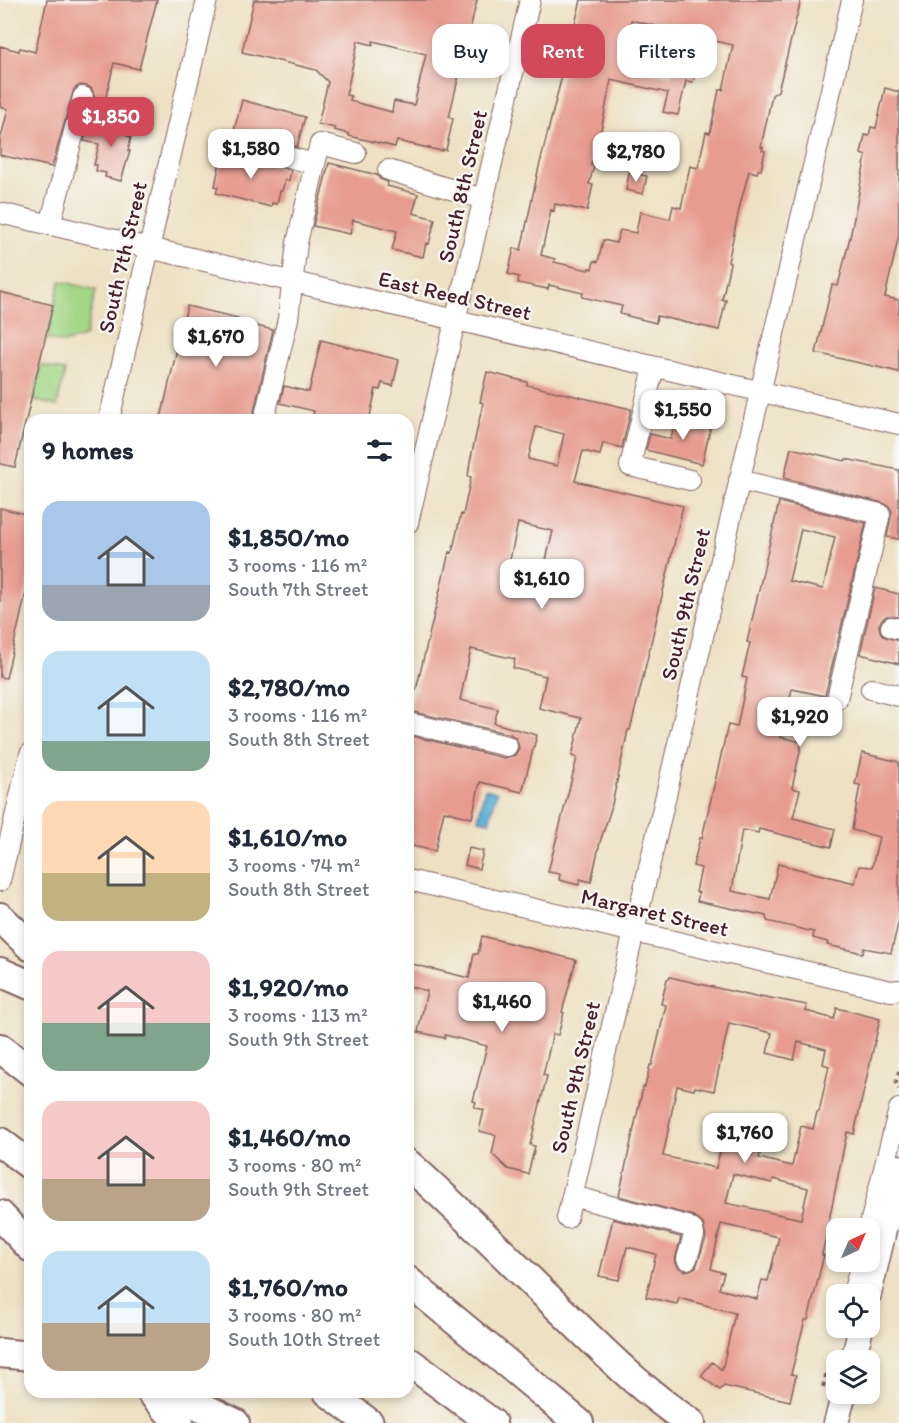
<!DOCTYPE html>
<html lang="en">
<head>
<meta charset="utf-8">
<style>
	body { margin:0; font-family:Itim,sans-serif; background:#f6f6f7; color:#1f2937; height:100vh; display:flex; flex-direction:column; font-size:22px; white-space:nowrap }
	* { box-sizing:border-box; margin:0 }
	p { font-size:20px; color:#747a83 }
	.icon { flex:none; width:33px; height:33px; fill:none; stroke:currentColor; stroke-width:2; stroke-linecap:round; stroke-linejoin:round }
	.map { position:relative; flex:1; overflow:hidden }
	.panel { position:absolute; left:24px; top:414px; width:390px; height:984px; display:flex; flex-direction:column; background:#fff; border-radius:18px; box-shadow:0 3px 9px #0003 }
	.panel>* { flex:none }
	.hud { position:absolute; left:432px; top:24px; width:376px; height:54px; display:flex; gap:12px }
	.needle { width:39px; rotate:44deg }
	.fabs { position:absolute; left:826px; top:1218px; display:grid; gap:12px }
	.fabs a { display:grid; place-items:center; width:54px; height:54px; border-radius:12px; background:#fff; box-shadow:0 3px 9px #0003; font-size:30px }
	.price { position:absolute; translate:-50% -51px; padding:0 14px; border-radius:12px; background:#fff; color:#222; font-size:20px; line-height:39px; filter:drop-shadow(0 2px 3px #0008) }
	.price::after { content:''; position:absolute; left:50%; top:36px; width:18px; height:14px; margin-left:-9px; background:inherit; clip-path:polygon(0 0,100% 0,50% 100%) }
	.price.on { background:#d1495b; color:#fff }
	ul { padding:0; list-style:none }
	li { display:flex; align-items:center; gap:18px; height:150px; padding:0 18px }
	li span { display:grid; place-items:center; flex:none; width:168px; height:120px; border-radius:18px; color:#555 }
	li>.icon { margin-inline-start:auto }
	span .icon { width:72px; height:72px; fill:#fffc; stroke-width:1 }
	li b { font-size:26px }
	h2 { display:flex; justify-content:space-between; align-items:center; height:72px; padding:0 18px; font-size:26px }
	.chip { padding:0 21px; border-radius:18px; background:#fff; box-shadow:0 3px 9px #0003; font-size:21px; line-height:54px }
	.chip.on { background:#d1495b; color:#fff }
	.map>svg:first-child { display:block }
	.green { fill:#a3d787; stroke:#767b59; stroke-width:1.5 }
	.water { fill:#5db2d9; stroke:#546882; stroke-width:1.5 }
	.building { fill:#e79c8f; fill-rule:evenodd }
	.lines { fill:none; stroke-linecap:round; stroke-linejoin:round }
	.minor-casing { stroke:#836360; stroke-width:22 }
	.major-casing { stroke:#836360; stroke-width:27 }
	.highway-casing { stroke:#836360; stroke-width:32 }
	.path { stroke:#836360; stroke-width:4; stroke-dasharray:4.5 4.5; stroke-linecap:butt }
	.minor { stroke:#fff; stroke-width:20 }
	.major { stroke:#fff; stroke-width:24 }
	.highway { stroke:#fff; stroke-width:28 }
	.labels { text-anchor:middle; stroke-width:5; stroke-linejoin:round; paint-order:stroke }
	.street-label { font-size:22px; fill:#4a1f2b; stroke:#f6f6f2 }
</style>
</head>
<body>
<div class="map">
<svg width="899" height="1423" viewBox="0 0 899 1423">
	<rect width="100%" height="100%" fill="#f6f6f2"/>
	<filter id="ink" filterUnits="userSpaceOnUse"><feTurbulence type="fractalNoise" baseFrequency=".0167" numOctaves="2"/><feDisplacementMap in="SourceGraphic" scale="12" xChannelSelector="R" yChannelSelector="G"/><feConvolveMatrix kernelMatrix="1 2 1 2 8 2 1 2 1" color-interpolation-filters="sRGB"/></filter>
	<filter id="wash" filterUnits="userSpaceOnUse"><feTurbulence type="fractalNoise" baseFrequency=".008" numOctaves="4" result="noise"/><feDisplacementMap in="SourceGraphic" scale="24" xChannelSelector="R" yChannelSelector="G"/><feGaussianBlur stdDeviation="1.35" result="paint"/><feColorMatrix in="noise" values="0 0 0 0 0 0 0 0 0 0 0 0 0 0 0 0 0 1.4 0 .05"/><feComposite in="paint" operator="in"/></filter>
	<g filter="url(#wash)">
		<rect width="100%" height="100%" fill="#eee0c2"/>
		<path class="green" d="M60 281 96 290 85 337 63 343 47 339Z
			M41 365 65 371 57 406 33 400Z"/>
		<path class="water" d="M485 789 497 792 489 822 478 819Z"/>
		<g id="blocks">
			<path class="building" d="M47 0H157L139 69 114 63 105 101 95 99 92 89 87 86 80 85 74 89 52 167 0 155V141L8 109 0 107V46L19 51 20 48 35 52Z
				M254 0H477L449 117 453 119 446 150 442 149V151L397 141 395 147 349 136V134L334 130 335 128 318 124 328 82 316 70 242 52ZM358 41 373 45V41L426 54 414 105 394 101 392 112 350 101 351 96 346 95Z
				M581 0H801L778 91 772 95 761 147H763L762 150 765 151 761 170H758L757 173 749 171 740 205 728 262 730 263 722 300H726L719 330 657 316 656 323 620 314 622 306 582 297 583 293 549 285 548 289 518 283 519 277 508 274 514 248 521 250 538 171ZM631 20 681 32 671 76 621 65ZM703 38 733 45 723 90H719L710 133 706 132 698 168 690 166 681 208 673 206 670 219 640 212 636 233 620 230 616 243 603 240 598 262 594 261 592 269 589 268 588 270 554 262 555 259 541 255 551 210 554 211 555 204 587 211 593 185 589 184 594 166 591 165 598 135H600L611 80 668 93 663 112 678 115 686 81 693 82Z
				M885 88 899 92V235L885 297 899 300V372L816 353 832 285 838 286 851 233 866 156 861 154 865 135 869 136 871 127 876 128Z
				M242 100 305 117 297 147 234 131Z
				M112 117 130 122 127 136 131 137 128 151H130L121 181 105 177 106 173 96 171 97 165H94L99 144 84 141 88 127 109 132Z
				M228 153 291 170 289 181 285 180 282 191H280L277 204 272 203 271 207 216 193 218 187 215 186 221 157H224Z
				M329 163 377 175 380 179 388 182 387 186 418 194 413 213 435 219 429 244 426 243 423 257 392 250 397 231 353 220 350 234 313 226Z
				M629 173 647 176 643 194 626 190Z
				M0 292 53 305 15 467 0 464Z
				M187 306 238 318 237 321 273 330 252 420H170L161 418Z
				M321 340 399 360 393 386 382 383 380 390 376 389 369 420H312L314 411 280 403 284 386 309 392Z
				M487 372 527 382V385L631 409 622 448 603 443 600 455 583 451 575 481 683 506 640 690 630 730H628L611 809 600 842 591 882 580 879 579 885 559 880 560 874 548 872 577 758 572 756 581 718 539 708 546 676 513 668 515 659 471 649 460 700 498 709 494 723 537 735 522 792 480 782 472 818 444 811 435 851 408 845V735L504 758 515 755 519 748 516 738 510 734 409 711 414 690H416L449 552 452 553 461 514 463 515 471 477 468 476 470 462 483 403 480 402ZM536 427 564 434 557 466 528 459ZM518 523 553 531 543 572 509 564Z
				M676 417 711 425 702 464 646 450 650 434 671 439Z
				M791 448 845 461 846 459 899 470V539L887 537 892 511 889 506 883 503 784 478Z
				M779 502 866 523 825 696 792 689 780 737 802 742 792 788 800 790 793 818 835 829 831 847 759 829 758 833 742 830 732 891 770 899 778 864 855 883 859 866 872 867 879 837 852 830 860 785 855 784 862 753 899 762V920L891 953 864 948 863 953 827 945 828 942 813 938 814 932 767 921 766 916 697 901 699 893 696 892 701 868 693 866 700 838H702L728 725 737 727 747 678 742 677 750 643 747 642ZM801 529 835 537 823 589 789 581Z
				M0 508 30 515V576L6 678 0 677Z
				M875 588 899 594V617L887 616 882 619 879 625 880 631 883 636 899 641V664L860 654Z
				M469 848 483 851 479 869 465 865Z
				M482 936 576 960 562 1012 564 1013 558 1035 553 1034 552 1037 545 1067 543 1075 547 1076 530 1145 535 1146 528 1174 508 1169 492 1154 496 1135 479 1131 484 1110 474 1107 476 1102 473 1101 487 1046 445 1035V1038L418 1032 427 991 408 986V963L469 978 474 954H478Z
				M670 977 760 998V996L807 1005 806 1011 834 1019 837 1008 880 1019 854 1134 847 1132 822 1255H824L808 1320H805L791 1374 796 1375 790 1401 724 1386 720 1390 701 1376 712 1362 722 1370 735 1313 679 1298 677 1304 646 1297 656 1254 627 1247 619 1280 599 1276 613 1219 681 1237 675 1261 678 1267 684 1271 690 1270 696 1267 706 1238 703 1224 693 1216 619 1196 643 1087H645L650 1065H652L666 1005 661 1004 667 979H669ZM729 1023 772 1033 767 1053 794 1060 798 1042 826 1049 823 1064 829 1066 819 1112H817L813 1129 801 1126 792 1166 759 1158 764 1138 743 1133 747 1118 729 1114 716 1168 663 1156 677 1086 694 1090 695 1087 714 1091ZM733 1174 772 1183 773 1179 808 1188 801 1219 726 1203ZM721 1224 779 1237 768 1281 762 1280 757 1299 719 1289 724 1273 711 1269Z"/>
		</g>
	</g>
	<g filter="url(#ink)">
		<use href="#blocks" fill-opacity="0" stroke="#836360" stroke-width="1.5"/>
		<g class="lines">
			<defs>
				<path id="minor" d="M234 143 315 164 297 243 288 319 264 420
					M315 164 320 144 356 153
					M388 170 483 199
					M0 213 899 424
					M50 225 83 97
					M654 367 630 466 690 480
					M109 420 207 0
					M739 480 880 514 837 699
					M408 523 530 0
					M891 627 899 629
					M871 689 899 696
					M408 723 507 746
					M408 880 891 991 899 990
					M0 881 30 754
					M572 1196 687 1226 693 1230 694 1235 687 1259
					M567 1218 852 0
					M869 1228 899 1109
					M853 1294 861 1262"/>
				<path id="major" d="M869 1294 899 1167
					M853 1360 861 1328
					M836 1423 844 1394"/>
				<path id="highway" d="M0 917 30 946
					M0 972 30 985
					M0 1048 30 1071
					M0 1142 30 1165
					M408 1164C463 1213 514 1265 567 1316 606 1354 645 1393 691 1423
					M0 1215 30 1247
					M408 1281 579 1423
					M0 1353 30 1356
					M408 1361 492 1423
					M151 1392 179 1423
					M171 1392 235 1423
					M328 1392 369 1423"/>
			</defs>
			<use href="#minor" class="minor-casing"/>
			<use href="#major" class="major-casing"/>
			<use href="#highway" class="highway-casing"/>
			<path class="path" d="M899 1071 896 1083 899 1089
				M823 1387 831 1356"/>
			<use href="#minor" class="minor"/>
			<use href="#major" class="major"/>
			<use href="#highway" class="highway"/>
		</g>
	</g>
	<g class="labels">
		<g class="street-label">
			<text transform="translate(462 186) rotate(-77)" y="8">South 8th Street</text>
			<text transform="translate(122 257) rotate(-77)" y="8">South 7th Street</text>
			<text transform="translate(455 295) rotate(13)" y="8">East Reed Street</text>
			<text transform="translate(685 604) rotate(-77)" y="8">South 9th Street</text>
			<text transform="translate(655 912) rotate(13)" y="8">Margaret Street</text>
			<text transform="translate(575 1077) rotate(-77)" y="8">South 9th Street</text>
		</g>
	</g>
</svg>
<div class="fabs">
<a><svg class="needle" viewBox="-14 -14 28 28"><path d="M0-13l5 13h-10z" fill="#e53935"/><path d="M0 13l5-13h-10z" fill="#747a83"/></svg></a>
<a><svg class="icon" aria-label="locate" viewBox="0 0 24 24"><circle cx="12" cy="12" r="6"/><path d="M12 2v4M12 18v4M2 12h4M18 12h4"/></svg></a>
<a><svg class="icon" aria-label="layers" viewBox="0 0 24 24"><path d="M12 4l9 5-9 5-9-5zM3 14l9 5 9-5"/></svg></a>
</div>
<b class="price on" style="left:111px;top:148px">$1,850</b>
<b class="price" style="left:251px;top:180px">$1,580</b>
<b class="price" style="left:636px;top:183px">$2,780</b>
<b class="price" style="left:216px;top:368px">$1,670</b>
<b class="price" style="left:683px;top:441px">$1,550</b>
<b class="price" style="left:542px;top:610px">$1,610</b>
<b class="price" style="left:800px;top:748px">$1,920</b>
<b class="price" style="left:502px;top:1033px">$1,460</b>
<b class="price" style="left:745px;top:1164px">$1,760</b>
<div class="hud">
<a class="chip">Buy</a>
<a class="chip on">Rent</a>
<a class="chip">Filters</a>
</div>
<section class="panel">
<h2>9 homes<svg class="icon" aria-label="filters" viewBox="0 0 24 24"><path d="M4 7h16M4 17h16"/><circle cx="9" cy="7" r="2"/><circle cx="15" cy="17" r="2"/></svg></h2>
<ul>
<li><span style="background:linear-gradient(#a9c7e8 70%,#9aa5b1 0)"><svg class="icon" aria-label="home" viewBox="0 0 24 24"><path d="M3 11l9-7 9 7M6 9v11h12V9"/></svg></span><div><b>$1,850/mo</b><p>3 rooms · 116 m²</p><p>South 7th Street</p></div></li>
<li><span style="background:linear-gradient(#bfe0f5 75%,#7fa58c 0)"><svg class="icon" aria-label="home" viewBox="0 0 24 24"><path d="M3 11l9-7 9 7M6 9v11h12V9"/></svg></span><div><b>$2,780/mo</b><p>3 rooms · 116 m²</p><p>South 8th Street</p></div></li>
<li><span style="background:linear-gradient(#ffd9b3 60%,#c2b280 0)"><svg class="icon" aria-label="home" viewBox="0 0 24 24"><path d="M3 11l9-7 9 7M6 9v11h12V9"/></svg></span><div><b>$1,610/mo</b><p>3 rooms · 74 m²</p><p>South 8th Street</p></div></li>
<li><span style="background:linear-gradient(#f6c9c9 60%,#7fa58c 0)"><svg class="icon" aria-label="home" viewBox="0 0 24 24"><path d="M3 11l9-7 9 7M6 9v11h12V9"/></svg></span><div><b>$1,920/mo</b><p>3 rooms · 113 m²</p><p>South 9th Street</p></div></li>
<li><span style="background:linear-gradient(#f6c9c9 65%,#b9a48a 0)"><svg class="icon" aria-label="home" viewBox="0 0 24 24"><path d="M3 11l9-7 9 7M6 9v11h12V9"/></svg></span><div><b>$1,460/mo</b><p>3 rooms · 80 m²</p><p>South 9th Street</p></div></li>
<li><span style="background:linear-gradient(#bfe0f5 60%,#b9a48a 0)"><svg class="icon" aria-label="home" viewBox="0 0 24 24"><path d="M3 11l9-7 9 7M6 9v11h12V9"/></svg></span><div><b>$1,760/mo</b><p>3 rooms · 80 m²</p><p>South 10th Street</p></div></li>
</ul>
</section>
</div>
</body>
</html>
